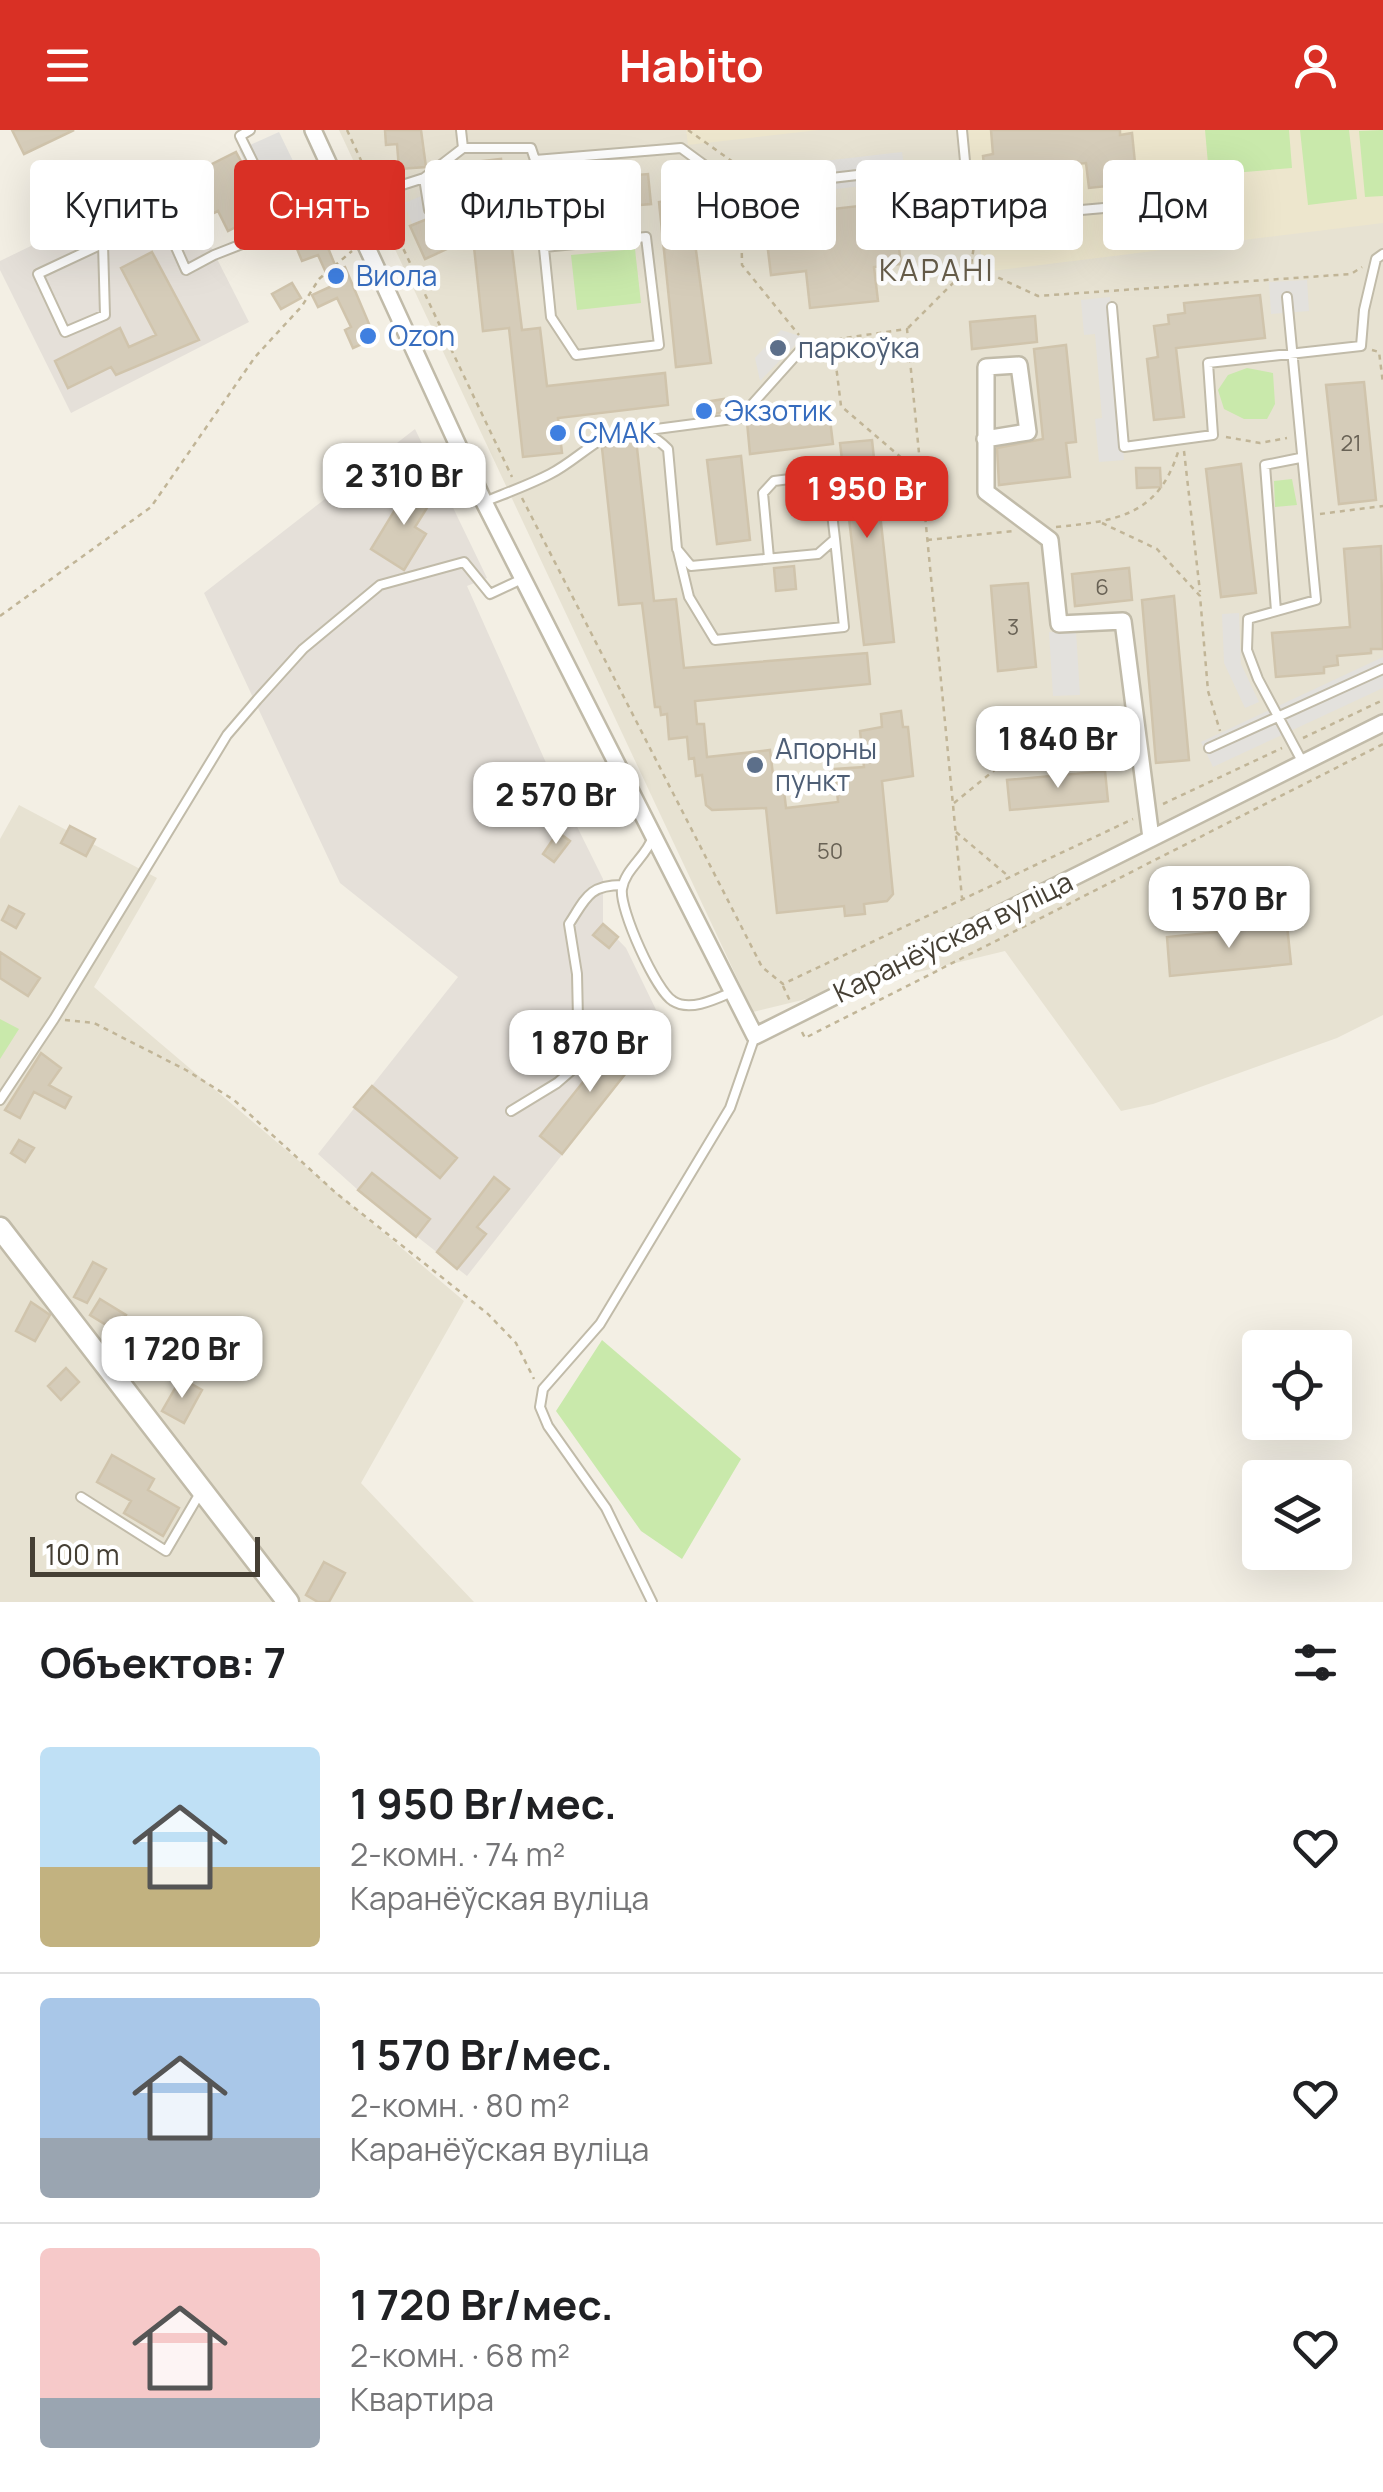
<!DOCTYPE html>
<html lang="ru">
<head>
<meta charset="utf-8">
<style>
	body { margin:0; font-family:Manrope,sans-serif; background:#f2f2f2; color:#202124; height:100vh; display:flex; flex-direction:column; font-size:38px; white-space:nowrap }
	* { box-sizing:border-box; margin:0 }
	p { font-size:32px; color:#757577 }
	.icon { flex:none; width:55px; height:55px; fill:none; stroke:currentColor; stroke-width:2; stroke-linecap:round; stroke-linejoin:round }
	.map { position:relative; height:1472px; overflow:hidden }
	.drawer { display:flex; flex-direction:column; background:#fff; flex:1 }
	.drawer>* { flex:none }
	.banner { position:absolute; left:30px; top:30px; width:1325px; height:90px; display:flex; gap:20px }
	.tools { position:absolute; left:1242px; top:1200px; display:grid; gap:20px }
	.tools a { display:grid; place-items:center; width:110px; height:110px; border-radius:10px; background:#fff; box-shadow:0 10px 40px #0002; font-size:50px }
	.scale { position:absolute; left:30px; bottom:25px; width:230px; box-sizing:border-box; padding-left:10px; border:5px solid #453f34; border-top:0; font-size:28px; line-height:35px; white-space:nowrap; color:#453f34; -webkit-text-stroke:8px #fff; paint-order:stroke }
	.price { position:absolute; translate:-50% -85px; padding:0 22px; border-radius:20px; background:#fff; color:#222; font-size:32px; line-height:65px; filter:drop-shadow(0 2px 5px #0008) }
	.price::after { content:''; position:absolute; left:50%; top:60px; width:30px; height:22px; margin-left:-15px; background:inherit; clip-path:polygon(0 0,100% 0,50% 100%) }
	.price.active { background:#d93025; color:#fff }
	ul { padding:0; list-style:none }
	li { display:flex; align-items:center; gap:30px; height:250px; padding:0 40px }
	li+li { border-top:2px solid #e0e0e0 }
	li span { display:grid; place-items:center; flex:none; width:280px; height:200px; border-radius:10px; color:#555 }
	li>.icon { margin-inline-start:auto }
	span .icon { width:120px; height:120px; fill:#fffc; stroke-width:1 }
	li b { font-size:42px }
	h2 { display:flex; justify-content:space-between; align-items:center; height:120px; padding:0 40px; font-size:42px }
	.chip { padding:0 35px; border-radius:10px; background:#fff; box-shadow:0 10px 40px #0002; font-size:35px; line-height:90px }
	.chip.active { background:#d93025; color:#fff }
	header { display:flex; justify-content:space-between; align-items:center; height:130px; padding:0 40px; background:#d93025; color:#fff; font-size:45px; font-weight:700 }
	.map>svg:first-child { display:block }
	.residential { fill:#e7e2d2 }
	.industrial { fill:#e5e0d9 }
	.education { fill:#ede6cd }
	.green { fill:#c9e9ab }
	.parking { fill:#e3e1dd }
	.building { fill:#d5ccb9; stroke:#d0c4ac; stroke-width:2.5 }
	.lines { fill:none; stroke-linecap:round; stroke-linejoin:round }
	.service-casing { stroke:#c1bba9; stroke-width:12 }
	.minor-casing { stroke:#c1bba9; stroke-width:20 }
	.tertiary-casing { stroke:#c1bba9; stroke-width:25 }
	.path { stroke:#c1b597; stroke-width:2.5; stroke-dasharray:5 5; stroke-linecap:butt }
	.service { stroke:#fff; stroke-width:8 }
	.minor { stroke:#fff; stroke-width:15 }
	.tertiary { stroke:#fff; stroke-width:20 }
	.shop-dot { fill:#3f7fe0; stroke:#fff; stroke-width:4 }
	.service-dot { fill:#5c6f8a; stroke:#fff; stroke-width:4 }
	.labels { text-anchor:middle; stroke-width:9; stroke-linejoin:round; paint-order:stroke }
	.number-label { font-size:22px; fill:#696255 }
	.shop-label { font-size:28px; fill:#366cbe; stroke:#fff; text-anchor:start }
	.service-label { font-size:28px; fill:#4e5e75; stroke:#fff; text-anchor:start }
	.street-label { font-size:28px; fill:#453f34; stroke:#fff }
	.neighbourhood-label { font-size:30px; letter-spacing:2.5px; fill:#685e4b; stroke:#fff }
</style>
</head>
<body>
<header><svg class="icon" aria-label="menu" viewBox="0 0 24 24"><path d="M4 6h16M4 12h16M4 18h16"/></svg>Habito<svg class="icon" aria-label="person" viewBox="0 0 24 24"><circle cx="12" cy="8" r="4"/><path d="M4 21q1-7 8-7t8 7"/></svg></header>
<div class="map">
<svg width="1383" height="1472" viewBox="0 0 1383 1472">
	<rect width="100%" height="100%" fill="#f3efe4"/>
	<path class="residential" d="M339 0H1383V885L1337 908 1153 974 1121 981 1005 821 753 882Z
		M19 675 157 748 94 857 464 1171 361 1353 474 1472H0V709Z"/>
	<path class="industrial" d="M175 46 249 192 71 283 0 140V131Z
		M415 299 487 448 467 456 551 644 603 749V794L626 818 662 892 641 924 467 1146 358 1060 318 1024 458 847 340 753 204 463Z"/>
	<path class="education" d="M686 0H818L688 15Z
		M966 0H1383V93L983 142Z"/>
	<path class="green" d="M1205 0H1289L1292 38 1209 45Z
		M1300 0H1349L1357 69 1308 75Z
		M1383 0V66L1365 67 1359 1Z
		M635 119 641 173 577 180 571 125Z
		M1247 238 1273 243 1275 274 1267 289H1244L1224 279 1218 260 1228 245Z
		M1292 349 1297 375 1275 377 1274 351Z
		M0 889 19 899 0 929Z
		M602 1210 741 1329 682 1429 641 1401 556 1281Z"/>
	<path class="parking" d="M279 2 309 64 269 83 239 20Z
		M902 22 906 51 783 65 780 36Z
		M429 63 437 84 412 94 404 73Z
		M1307 150 1309 181 1271 184 1269 152Z
		M1110 167 1124 330 1099 332 1095 289 1102 288 1095 204 1084 205 1081 170Z
		M781 200 803 207 760 251 755 228Z
		M1239 483 1241 534 1259 572 1245 578 1224 533 1222 484Z
		M1076 501 1080 565 1053 566 1049 502Z
		M1383 527V558L1213 637 1201 612Z
		M1015 585 1018 629 979 632 976 589Z"/>
	<path class="building" d="M12 0H74L24 24Z
		M385 0H421L426 37 399 39 397 14 386 15Z
		M991 0H1120V5L1132 3 1137 53 1089 58 1086 33 1033 38 1035 58 987 63 983 26 993 24Z
		M236 22 244 37 238 40 248 61 243 64 255 87 228 101 218 81 201 89 192 70 196 68 186 47Z
		M501 29 522 200 540 198 547 256 665 243 668 275 558 288 562 323 523 327 509 198 483 201 465 33Z
		M648 44 651 74 567 81 565 51Z
		M892 62 901 134 874 137 878 171 810 178 806 141 771 145 764 87 868 75 867 65Z
		M689 68 711 233 676 237 659 72Z
		M432 87 447 119 425 129 410 96Z
		M322 103 337 140 345 137 375 208 353 218 345 200 351 197 337 168 318 177 312 165 332 156 318 125 302 131 295 114Z
		M152 122 199 210 116 245 111 237 68 258 55 231 120 198 129 217 156 205 121 138Z
		M292 153 301 168 281 179 272 164Z
		M1260 165 1265 208 1176 218 1184 287 1154 290 1147 229 1158 227 1154 196 1169 194 1168 185 1185 183 1184 173Z
		M1035 186 1037 212 972 219 970 192Z
		M1066 215 1076 312 1066 313 1070 347 999 355 997 318 1043 309 1034 219Z
		M1364 252 1376 370 1339 374 1326 255Z
		M724 269 726 282 700 286 698 273Z
		M829 282 833 314 750 324 747 292Z
		M622 309H636L654 471 676 469 684 538 867 523 870 554 695 571 697 594H704L707 627 770 620 774 653 783 652 786 678 838 672 835 639 864 637 860 601 882 597 881 584 901 581 903 597H908L913 646 882 651 893 764 887 771 864 774 865 784 845 786 844 776 777 783 766 678 712 680 706 675 702 645 696 646 694 628 689 629 687 607 669 609 667 584 661 585 660 577H655L642 473 619 475 602 318Z
		M872 310 894 512 864 515 840 313Z
		M741 326 750 410 717 414 707 330Z
		M1241 334 1256 463 1221 467 1206 339Z
		M1136 338H1160L1161 357 1137 358Z
		M412 352 435 365 415 397 426 404 404 440 371 419Z
		M1381 416 1383 519H1371V523L1337 526 1338 535 1324 537V543L1276 547 1272 503 1350 497 1344 419Z
		M794 436 796 459 776 461 774 438Z
		M1129 438 1132 470 1075 476 1072 444Z
		M1028 453 1036 537 998 541 991 456Z
		M1174 466 1189 630 1156 633 1142 470Z
		M1105 641 1108 671 1010 680 1007 650Z
		M70 696 95 709 86 726 61 713Z
		M558 702 570 711 554 732 543 724Z
		M9 776 24 784 16 798 2 790Z
		M603 794 618 807 609 818 593 805Z
		M1287 795 1291 834 1170 846 1167 807Z
		M0 822 40 848 28 866 0 848Z
		M619 907 641 924 562 1024 540 1006Z
		M41 923 61 938 49 955 71 967 65 978 34 962 20 988 5 980Z
		M372 956 457 1028 440 1048 354 977Z
		M19 1010 34 1018 25 1032 11 1023Z
		M372 1043 430 1089 416 1107 358 1060Z
		M494 1047 509 1059 477 1097 486 1104 457 1139 437 1122Z
		M93 1132 106 1139 87 1173 74 1167Z
		M100 1169 126 1185 116 1201 90 1185Z
		M31 1172 50 1185 35 1211 16 1201Z
		M66 1238 79 1252 61 1270 48 1256Z
		M181 1248 202 1260 184 1293 162 1281Z
		M112 1325 154 1349 148 1360 179 1378 163 1406 124 1383 131 1371 97 1352Z
		M324 1432 345 1443 329 1472H318L306 1465Z"/>
	<g class="lines">
		<defs>
			<path id="service" d="M250 0 240 6 285 97
				M962 0 969 73 978 89 1104 78
				M463 18H531L535 30 551 187 576 225 659 215 646 107 544 117
				M535 30 681 18 737 59 892 41
				M424 48 429 80
				M103 114 105 185 65 202 38 144 162 86 186 140 214 125 349 72 424 48 463 18 461 0
				M1287 167 1316 470 1248 489 1247 520 1258 549 1303 633
				M1112 177 1124 317 1213 305 1208 233 1361 216 1364 180 1376 129 1383 124
				M641 301 740 288 806 214
				M484 372C506 363 529 355 550 344 590 324 621 273 668 319L677 419 691 436 818 424 835 409 829 358 814 346 774 351 763 363 769 428
				M678 421 689 467 715 510 844 497 835 409
				M1276 481 1265 335 1300 328
				M992 603 1002 624 1138 609
				M1209 618 1383 539
				M653 707C646 727 625 739 622 759 619 779 656 861 673 871 690 882 716 869 732 862
				M0 970 54 889 227 605 257 570 303 519 380 455 464 432 490 464 522 449
				M511 981 557 953 579 934 577 844 569 794C586 768 589 755 622 755
				M81 1367 166 1421 200 1363
				M652 1472 606 1378 548 1296 540 1277 543 1259 600 1194 730 978 755 906"/>
			<path id="minor" d="M313 0 484 372 755 906 1383 593
				M985 309 1028 302 1019 235 986 237V362L1050 410 1059 494 1123 491 1151 708"/>
			<path id="tertiary" d="M0 1098 288 1472"/>
		</defs>
		<use href="#service" class="service-casing"/>
		<use href="#minor" class="minor-casing"/>
		<use href="#tertiary" class="tertiary-casing"/>
		<path class="path" d="M347 0 372 54
			M688 0 740 37V45
			M741 73 742 135 799 205
			M382 74 512 347
			M376 98 387 87
			M971 135 1038 166 1351 144 1362 137
			M908 198 971 135 976 103
			M833 211 841 276 918 342
			M817 212 907 199 962 768
			M1372 220 1379 222 1383 253
			M1226 307 1260 313 1287 308
			M1184 321 1200 462
			M522 368 762 837 783 854 1133 689
			M1320 384 1383 376
			M1102 393 1157 419 1200 466 1208 561 1220 601
			M1056 397C1116 391 1158 386 1178 322
			M927 410 1013 401
			M0 486 151 377 255 227 302 176 319 149 352 121
			M1303 608 1383 570
			M954 673 1002 634
			M1163 674 1282 618
			M956 702 1007 745
			M783 856 790 871
			M65 890 94 893 186 940 234 970 336 1063 488 1184 516 1213 534 1249
			M802 902 805 908 1383 614"/>
		<use href="#service" class="service"/>
		<use href="#minor" class="minor"/>
		<use href="#tertiary" class="tertiary"/>
	</g>
	<g class="shop-dot">
		<circle cx="336" cy="146" r="10"/>
		<circle cx="368" cy="206" r="10"/>
		<circle cx="704" cy="281" r="10"/>
		<circle cx="558" cy="303" r="10"/>
	</g>
	<g class="service-dot">
		<circle cx="778" cy="218" r="10"/>
		<circle cx="755" cy="635" r="10"/>
	</g>
	<g class="labels">
		<g class="number-label">
			<text x="1351" y="321">21</text>
			<text x="1102" y="465">6</text>
			<text x="1013" y="505">3</text>
			<text x="830" y="729">50</text>
		</g>
		<g class="shop-label">
			<text x="356" y="156">Виола</text>
			<text x="388" y="216">Ozon</text>
			<text x="724" y="291">Экзотик</text>
			<text x="578" y="313">СМАК</text>
		</g>
		<g class="service-label">
			<text x="798" y="228">паркоўка</text>
			<text x="775" y="629">Апорны<tspan x="775" dy="32">пункт</tspan></text>
		</g>
		<g class="street-label">
			<text transform="translate(953 807) rotate(-26)" y="10">Каранёўская вуліца</text>
		</g>
		<g class="neighbourhood-label">
			<text x="937" y="151">КАРАНІ</text>
		</g>
	</g>
</svg>
<div class="tools">
<a><svg class="icon" aria-label="locate" viewBox="0 0 24 24"><circle cx="12" cy="12" r="6"/><path d="M12 2v4M12 18v4M2 12h4M18 12h4"/></svg></a>
<a><svg class="icon" aria-label="layers" viewBox="0 0 24 24"><path d="M12 4l9 5-9 5-9-5zM3 14l9 5 9-5"/></svg></a>
</div>
<div class="scale">100 m</div>
<b class="price" style="left:404px;top:398px">2 310 Br</b>
<b class="price active" style="left:867px;top:411px">1 950 Br</b>
<b class="price" style="left:1058px;top:661px">1 840 Br</b>
<b class="price" style="left:556px;top:717px">2 570 Br</b>
<b class="price" style="left:1229px;top:821px">1 570 Br</b>
<b class="price" style="left:590px;top:965px">1 870 Br</b>
<b class="price" style="left:182px;top:1271px">1 720 Br</b>
<div class="banner">
<a class="chip">Купить</a>
<a class="chip active">Снять</a>
<a class="chip">Фильтры</a>
<a class="chip">Новое</a>
<a class="chip">Квартира</a>
<a class="chip">Дом</a>
</div>
</div>
<section class="drawer">
<h2>Объектов: 7<svg class="icon" aria-label="filters" viewBox="0 0 24 24"><path d="M4 7h16M4 17h16"/><circle cx="9" cy="7" r="2"/><circle cx="15" cy="17" r="2"/></svg></h2>
<ul>
<li><span style="background:linear-gradient(#bfe0f5 60%,#c2b280 0)"><svg class="icon" aria-label="home" viewBox="0 0 24 24"><path d="M3 11l9-7 9 7M6 9v11h12V9"/></svg></span><div><b>1 950 Br/мес.</b><p>2-комн. · 74 m²</p><p>Каранёўская вуліца</p></div><svg class="icon" aria-label="heart" viewBox="0 0 24 24"><path d="M12 20l-8-8c-3-5 5-10 8-4 3-6 11-1 8 4z"/></svg></li>
<li><span style="background:linear-gradient(#a9c7e8 70%,#9aa5b1 0)"><svg class="icon" aria-label="home" viewBox="0 0 24 24"><path d="M3 11l9-7 9 7M6 9v11h12V9"/></svg></span><div><b>1 570 Br/мес.</b><p>2-комн. · 80 m²</p><p>Каранёўская вуліца</p></div><svg class="icon" aria-label="heart" viewBox="0 0 24 24"><path d="M12 20l-8-8c-3-5 5-10 8-4 3-6 11-1 8 4z"/></svg></li>
<li><span style="background:linear-gradient(#f6c9c9 75%,#9aa5b1 0)"><svg class="icon" aria-label="home" viewBox="0 0 24 24"><path d="M3 11l9-7 9 7M6 9v11h12V9"/></svg></span><div><b>1 720 Br/мес.</b><p>2-комн. · 68 m²</p><p>Квартира</p></div><svg class="icon" aria-label="heart" viewBox="0 0 24 24"><path d="M12 20l-8-8c-3-5 5-10 8-4 3-6 11-1 8 4z"/></svg></li>
</ul>
</section>
</body>
</html>
